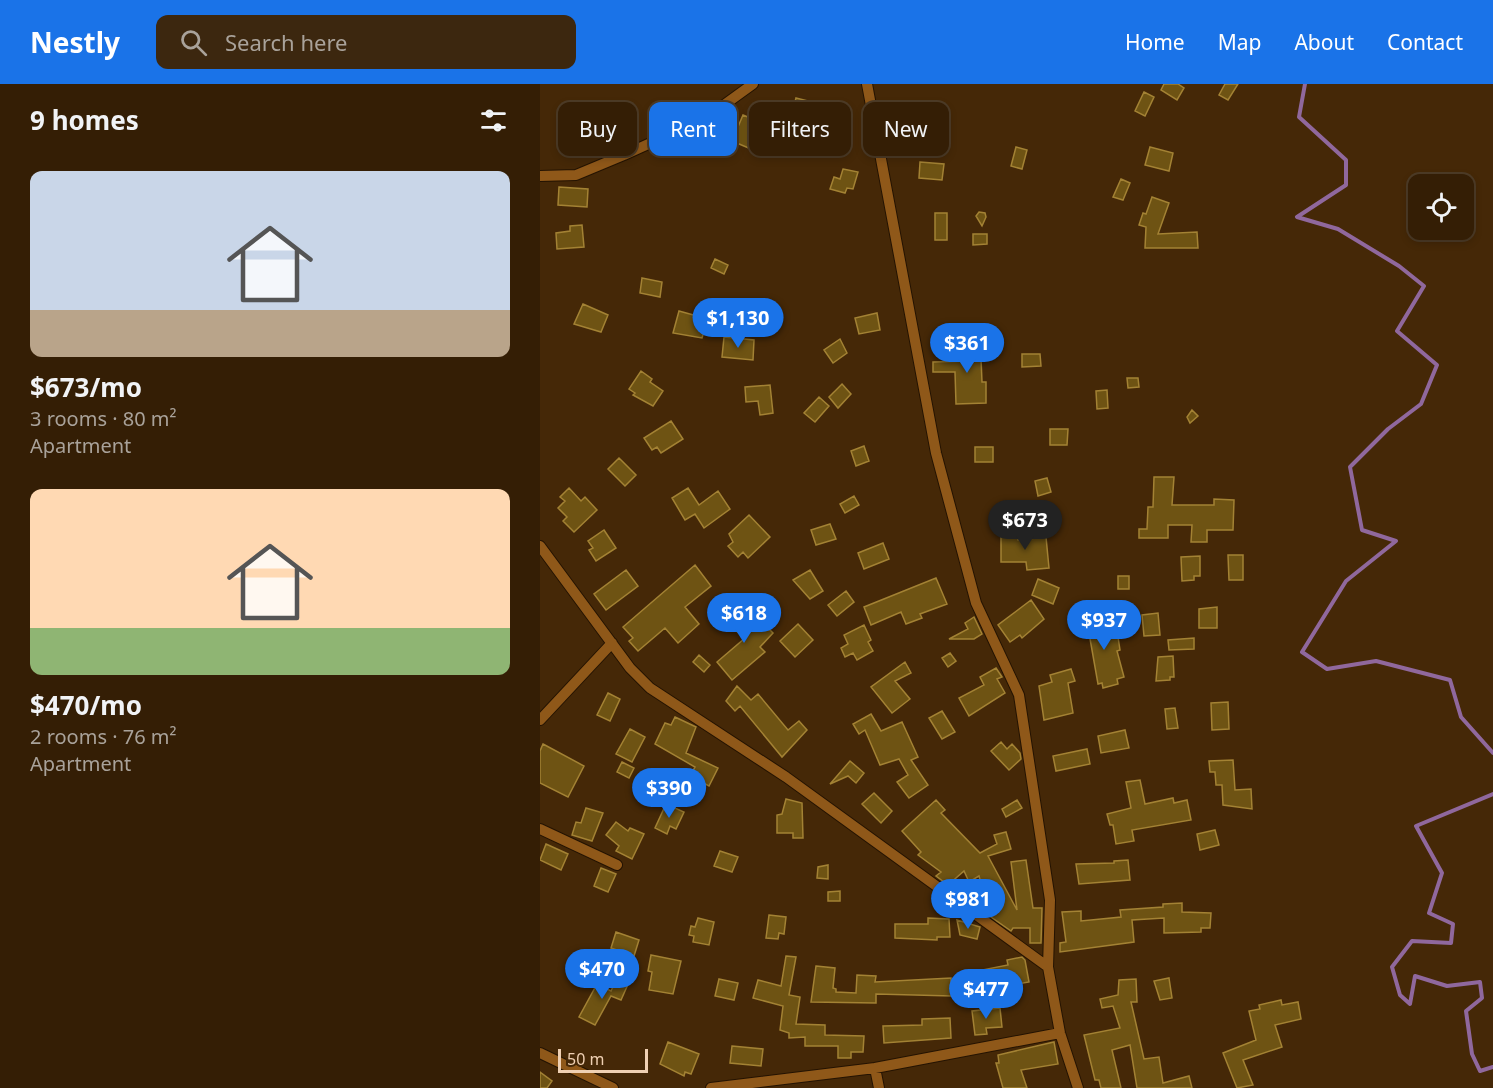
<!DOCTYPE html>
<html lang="en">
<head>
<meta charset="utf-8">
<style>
	body { margin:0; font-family:"Noto Sans",sans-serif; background:#3c270f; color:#f1f3f6; height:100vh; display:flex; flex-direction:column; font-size:22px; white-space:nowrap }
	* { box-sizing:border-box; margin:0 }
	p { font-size:20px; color:#a9a29a }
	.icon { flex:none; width:33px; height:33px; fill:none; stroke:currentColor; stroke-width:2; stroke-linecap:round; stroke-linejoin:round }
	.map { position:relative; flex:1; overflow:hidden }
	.sheet { display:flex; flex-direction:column; background:#341e05; width:540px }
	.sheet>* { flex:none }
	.top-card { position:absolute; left:18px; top:18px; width:570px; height:54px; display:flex; gap:12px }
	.fabs { position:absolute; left:868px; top:90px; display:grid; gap:12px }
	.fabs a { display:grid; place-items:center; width:66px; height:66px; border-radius:12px; background:#341e05; box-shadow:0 3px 9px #0003,0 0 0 2px #4e3c27; font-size:30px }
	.scale { position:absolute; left:18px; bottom:15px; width:90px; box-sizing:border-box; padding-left:6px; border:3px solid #efd0b3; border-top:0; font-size:16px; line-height:21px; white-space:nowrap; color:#efd0b3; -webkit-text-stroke:4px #452807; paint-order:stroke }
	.price { position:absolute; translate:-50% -51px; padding:0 14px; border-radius:21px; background:#1a73e8; color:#fff; font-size:20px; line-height:39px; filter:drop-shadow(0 2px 3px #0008) }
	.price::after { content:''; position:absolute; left:50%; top:36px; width:18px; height:14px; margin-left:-9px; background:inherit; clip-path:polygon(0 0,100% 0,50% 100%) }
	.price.current { background:#222; color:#fff }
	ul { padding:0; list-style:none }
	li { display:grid; align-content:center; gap:12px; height:318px; padding:0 30px }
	li span { display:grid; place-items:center; height:186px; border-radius:12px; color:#555 }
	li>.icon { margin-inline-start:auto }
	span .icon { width:108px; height:108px; fill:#fffc; stroke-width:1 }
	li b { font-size:26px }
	h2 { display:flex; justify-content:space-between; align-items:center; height:72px; padding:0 30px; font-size:26px }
	.tag { padding:0 21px; border-radius:12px; background:#341e05; box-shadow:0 3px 9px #0003,0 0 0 2px #4e3c27; font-size:21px; line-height:54px }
	.tag.current { background:#1a73e8; color:#fff }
	header { display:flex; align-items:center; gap:36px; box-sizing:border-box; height:84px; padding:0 30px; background:#1a73e8; color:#fff }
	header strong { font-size:28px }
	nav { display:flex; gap:33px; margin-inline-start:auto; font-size:21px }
	.search { width:420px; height:54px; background:#3c270f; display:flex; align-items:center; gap:15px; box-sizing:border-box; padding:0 21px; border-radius:12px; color:#a9a29a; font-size:22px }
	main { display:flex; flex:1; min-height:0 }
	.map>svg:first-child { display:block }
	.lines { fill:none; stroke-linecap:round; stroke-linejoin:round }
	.stream { stroke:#90689d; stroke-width:4 }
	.building { fill:#6e5313; stroke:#a38234; stroke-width:1.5 }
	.street-casing { stroke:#241302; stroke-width:12 }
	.street { stroke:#8f5819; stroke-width:10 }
</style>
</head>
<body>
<header>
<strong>Nestly</strong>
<div class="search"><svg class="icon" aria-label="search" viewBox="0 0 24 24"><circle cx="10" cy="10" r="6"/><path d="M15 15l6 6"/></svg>Search here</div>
<nav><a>Home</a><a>Map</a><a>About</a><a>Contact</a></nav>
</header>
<main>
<section class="sheet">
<h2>9 homes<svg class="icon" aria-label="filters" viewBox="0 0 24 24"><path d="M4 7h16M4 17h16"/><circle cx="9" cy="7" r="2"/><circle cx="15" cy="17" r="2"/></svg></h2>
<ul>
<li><span style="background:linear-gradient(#c9d6e8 75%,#b9a48a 0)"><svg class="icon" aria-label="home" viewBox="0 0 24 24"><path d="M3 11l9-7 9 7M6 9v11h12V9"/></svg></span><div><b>$673/mo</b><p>3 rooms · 80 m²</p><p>Apartment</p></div></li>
<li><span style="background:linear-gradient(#ffd9b3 75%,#8fb573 0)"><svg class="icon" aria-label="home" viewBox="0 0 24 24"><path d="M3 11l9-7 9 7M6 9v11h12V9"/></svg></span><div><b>$470/mo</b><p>2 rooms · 76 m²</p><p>Apartment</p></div></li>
</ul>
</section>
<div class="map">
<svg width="953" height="1004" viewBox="0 0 953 1004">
	<rect width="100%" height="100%" fill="#452807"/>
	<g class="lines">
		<path class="stream" d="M765 0 759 33 806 76V101L757 133 798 145 859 182 884 202 857 247 897 281 881 320 848 345 810 383 822 446 856 457 806 497 762 568 787 585 836 577 910 596 921 633 953 669
			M953 710 876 742 902 789 889 829 913 840 911 859 872 857 852 883 860 911 870 920 875 892 907 902 940 898 942 914 926 927 932 970 940 987 953 983"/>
	</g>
	<path class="building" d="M624 0H638L644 4 637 16 621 6Z
		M685 0H698L688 16 679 11Z
		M604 8 614 13 605 32 595 27Z
		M256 14 276 19 269 50 248 45Z
		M43 18 47 44 31 46 27 20Z
		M203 31 222 39 211 65 192 57Z
		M476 63 487 66 482 85 471 82Z
		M610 63 633 69 629 87 605 81Z
		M380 78 404 80 402 96 379 94Z
		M303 85 318 88 313 105 307 104 305 109 290 105 294 93 300 95Z
		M581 95 590 99 583 116 573 113Z
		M19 103 48 105 47 123 18 121Z
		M612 113 629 119 618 150 657 148 658 164H605L606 143 599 141 603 129 606 130Z
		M439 128 445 129 446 133 442 142 436 132Z
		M395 129H407V156H395Z
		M42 141 44 163 17 165 16 149 30 147V142Z
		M433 150H447V160L433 161Z
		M175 175 188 181 184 190 171 184Z
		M102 194 122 198 120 213 100 209Z
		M43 220 68 231 61 248 34 240Z
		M139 227 168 235 162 254 133 249Z
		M337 229 340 246 319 250 315 234Z
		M440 251 442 298H446V319L416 320 415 288H393V278L429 277 426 253Z
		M184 253 214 256 213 276 182 273Z
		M300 255 307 269 293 279 284 266Z
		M482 270H500L501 282 482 283Z
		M101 287 112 295 110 298 123 307 113 322 93 311 95 309 89 305Z
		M587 294H598L599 303 588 304Z
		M302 300 311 310 298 324 289 313Z
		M230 301 233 329 220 331 218 317 206 318 205 303Z
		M567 306 568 324 557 325 556 307Z
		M279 313 289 322 275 338 264 329Z
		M652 326 658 332 650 339 647 333Z
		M131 337 143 355 121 369 117 363 112 366 104 354Z
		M510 345H528L527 361H510Z
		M324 362 329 377 316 382 311 367Z
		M435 363H453V378H435Z
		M79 374 96 391 85 402 68 385Z
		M614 393H634L632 421H674V415L694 416 693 446H667V458H651L652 441H628V454H599V445H607L608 423H613Z
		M507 394 511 408 498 412 495 397Z
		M29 404 41 417 45 413 57 426 34 448 23 437 27 433 18 424 25 417 20 413Z
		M148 404 159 421 178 407 190 425 164 444 155 430 145 436 132 414Z
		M314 412 319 421 305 429 300 420Z
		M209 431 230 453 208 474 203 468 198 473 188 462 193 458 189 450Z
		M290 440 296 455 276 461 271 446Z
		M64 446 76 464 56 477 49 466 53 464 48 457Z
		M461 449H478V456L506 453 509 484 487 486 486 478H461Z
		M343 459 349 475 324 485 318 469Z
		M688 471H703V496H689Z
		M660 472V492H654V496L642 497 641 473Z
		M155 481 171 502 145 523 159 540 138 559 125 544 98 567 89 557 93 554 83 543Z
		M86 486 98 502 66 526 54 510Z
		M270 486 283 507 270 515 253 496Z
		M578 492H589V505H578Z
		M396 494 407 520 380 530 382 534 366 540 361 528 331 541 324 523Z
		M498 495 519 504 513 520 492 511Z
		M306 507 314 518 297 532 288 521Z
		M491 516 504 535 482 554 480 551 470 558 458 541Z
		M677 523V544H659V525Z
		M191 525 199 531 202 528 218 541 222 538 233 549 220 563 225 568 192 596 177 578 205 554 182 536Z
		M618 529 620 551 604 552 602 531Z
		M566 531 571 554 578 553 580 566 577 567 584 593 577 595 578 600 563 604 562 599 558 600 549 549 544 550 541 537Z
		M434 533 442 550 434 555H409L428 545 425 539Z
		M258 540 273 556 255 573 240 557Z
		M324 541 331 556 328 558 333 567 317 576 313 569 305 573 301 564 308 560 304 551Z
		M654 554V565L629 566 628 556Z
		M410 569 416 577 408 583 402 574Z
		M159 571 170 581 164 588 153 578Z
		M633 572 634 593H630V596L616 597 618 573Z
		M365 578 371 589 355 597 370 615 352 629 331 603Z
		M456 584 462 593 457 595 465 609 429 632 419 614 444 601 440 593Z
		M531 585 535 597 528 599 533 629 504 636 499 602 512 598 510 591Z
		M197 602 211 616 218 610 248 646 259 637 267 646 242 673 200 622 195 627 186 617Z
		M68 609 80 615 70 637 57 631Z
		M688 618 689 645 672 646 671 619Z
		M635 624 638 644 627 645 625 625Z
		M402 627 415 648 402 655 389 634Z
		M331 630 341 647 362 638 378 673 371 676 388 701 369 714 357 698 368 691 359 675 340 681 325 646 319 650 313 640Z
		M135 633 156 643 146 669 178 684 169 702 150 692 155 683 115 660 125 639 131 641Z
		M90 645 105 653 92 678 76 670Z
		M585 646 589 664 561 669 558 652Z
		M461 658 467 665 472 660 480 669 481 675 469 686 451 667Z
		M3 660 44 682 28 713 0 699V667Z
		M547 665 550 680 516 687 513 672Z
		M693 676 695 706 711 705 712 725 683 721 682 701H676L675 688H670L669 677Z
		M310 677 324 689 316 699 308 692 290 700Z
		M82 678 94 684 89 694 77 688Z
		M600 696 605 720 633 714 634 719 647 716 651 736 592 746 594 757 576 760 573 741H570L567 730 591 724 586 698Z
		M334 709 352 727 341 739 322 720Z
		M246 715 262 719 263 754H253V749H237V731L242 730Z
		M396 716 405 726 401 729 440 769 457 760 454 751 466 748 471 765 448 772 477 826 471 778 486 776 493 824H502L501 859H490V844H473L471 847 451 833 439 792 429 798 424 787 408 801 396 792 401 788 378 771 381 768 362 747Z
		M477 716 482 724 466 733 462 725Z
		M126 720 144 728 136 745 130 742 127 750 115 744Z
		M46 724 63 729 52 757 32 751 36 738 41 739Z
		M76 738 88 747 90 744 104 750 92 775 76 767 79 762 66 751Z
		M675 746 679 761 660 766 657 750Z
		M6 760 28 770 21 786 0 776Z
		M180 767 198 773 192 788 174 782Z
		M588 776 590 796 539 800 536 780 574 779V777Z
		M288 781V795L277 794 278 783Z
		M61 784 76 790 68 808 54 802Z
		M300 807V817H288V808Z
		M642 819V828L671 829 670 844H661V848L624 849V834L592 836 594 858 520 868V859L526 858 522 828 541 827V837L581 833 580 826 623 823V820Z
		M229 831 246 833 244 850 239 849 238 855 226 854Z
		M158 834 174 838 169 861 153 858 154 852 149 851 151 842 155 843Z
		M388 834 409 835 410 853H397V856L355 854V840H388Z
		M417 836 440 843 437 855 420 851Z
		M76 848 99 856 94 872 71 864Z
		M111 871 141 877 133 910 109 906 112 888 108 887Z
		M246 872 256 873 249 911 260 913 256 940 285 941V951L324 952 323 968H311V974H298V962H265V953L249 954V949L240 946 243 922 213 914 218 896 241 902Z
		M482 873 485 876 489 898 472 901V898L430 905 427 889 468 881 467 876Z
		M276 882 295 884 293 904 296 905V908L316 909 317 891 336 892 335 898 411 894 412 912 336 910V919L271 918Z
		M77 894 89 898 81 916 71 912 55 941 39 933 57 900 71 907Z
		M629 894 632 914 620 916 614 897Z
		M179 895 198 899 194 916 175 912Z
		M596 895 597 918H591L604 975 619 973 623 999 649 992 652 1004H597L590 961 572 966 581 1004H561L559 996H555L544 951 580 944 573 922 562 924 560 915 578 911 579 896Z
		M741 916 742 921 758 918 761 935 735 941 742 963 703 976 713 1001 697 1004 683 969 716 956 709 927 720 925 719 921Z
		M460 924 462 943 446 944 447 950 435 951 432 927Z
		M410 934 411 954 344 959 343 942 382 941V935Z
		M128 958 159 970 151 990 145 988 144 992 120 980Z
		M514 958 518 980 481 986 487 1004H463L456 979H459L458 971Z
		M192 962 223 965 221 982 190 979Z
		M0 988 12 997 7 1004H0Z"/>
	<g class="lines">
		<defs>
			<path id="street" d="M327 0 396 369 436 519 479 611 510 816 508 883 520 949 538 1004
				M0 92 36 91 84 71 166 34 213 0
				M0 462 90 584 110 604 246 693 508 883
				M0 636 72 559
				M0 745 77 781
				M0 969 73 1004
				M335 984 339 1004
				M171 1004 335 984 520 949"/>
		</defs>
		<use href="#street" class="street-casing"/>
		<use href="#street" class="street"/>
	</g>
</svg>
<div class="fabs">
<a><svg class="icon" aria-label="locate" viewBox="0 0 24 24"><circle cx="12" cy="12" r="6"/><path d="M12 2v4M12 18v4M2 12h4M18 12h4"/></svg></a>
</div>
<div class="scale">50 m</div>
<b class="price" style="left:198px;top:265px">$1,130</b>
<b class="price" style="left:427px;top:290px">$361</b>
<b class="price current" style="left:485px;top:467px">$673</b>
<b class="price" style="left:204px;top:560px">$618</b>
<b class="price" style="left:564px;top:567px">$937</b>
<b class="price" style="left:129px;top:735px">$390</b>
<b class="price" style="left:428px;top:846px">$981</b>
<b class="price" style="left:62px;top:916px">$470</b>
<b class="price" style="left:446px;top:936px">$477</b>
<div class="top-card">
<a class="tag">Buy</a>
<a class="tag current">Rent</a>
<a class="tag">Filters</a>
<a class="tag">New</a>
</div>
</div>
</main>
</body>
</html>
